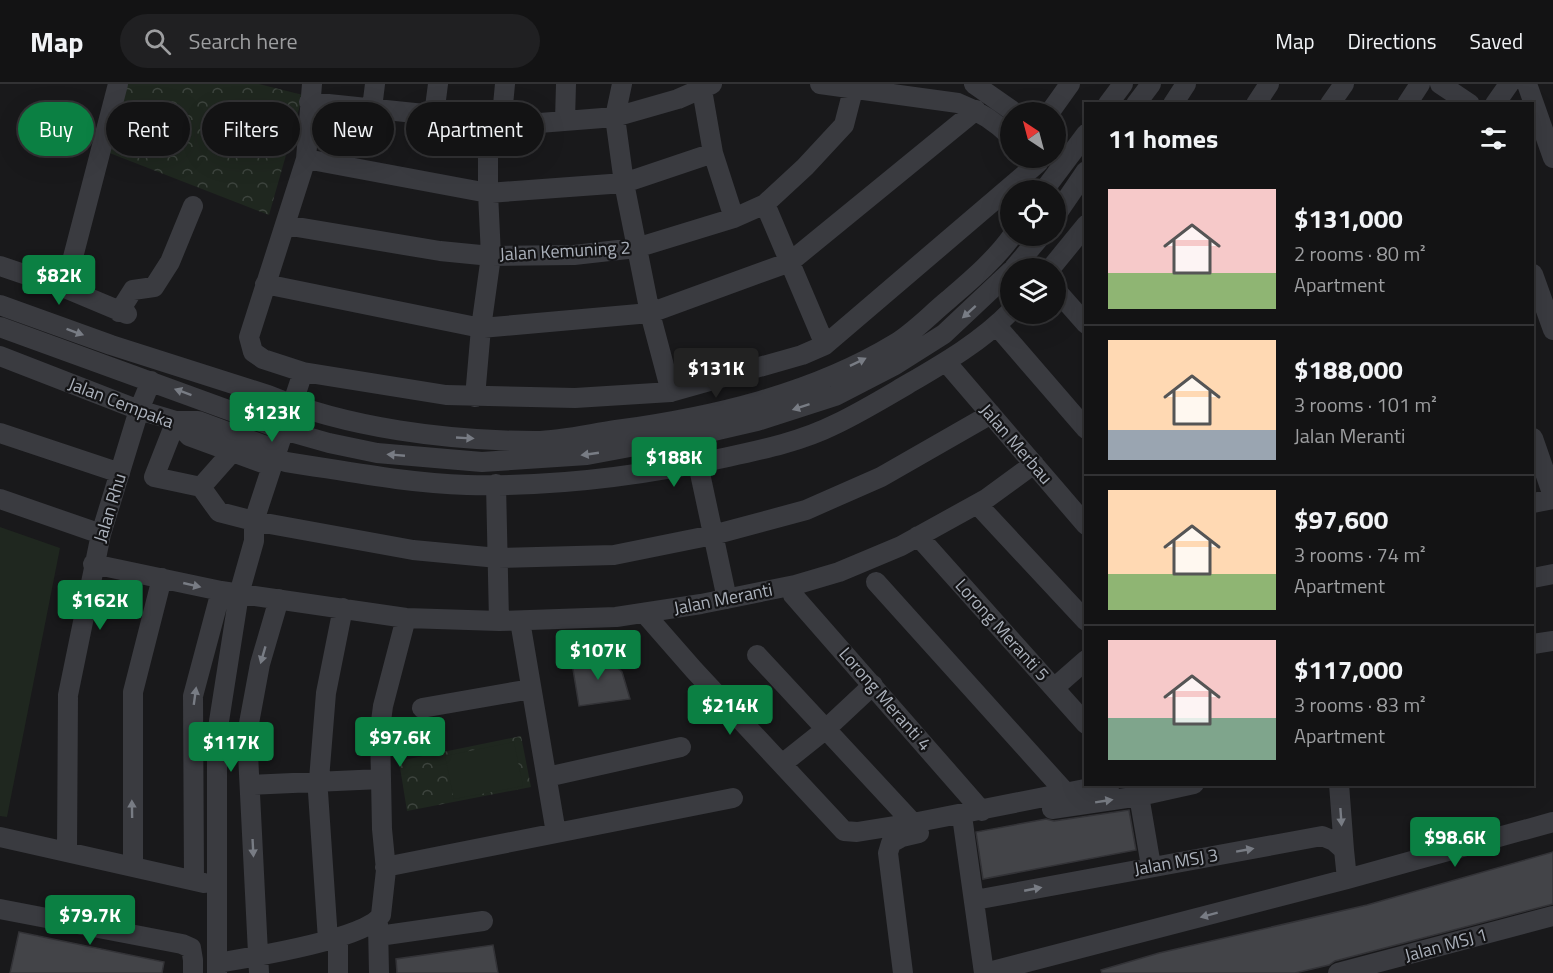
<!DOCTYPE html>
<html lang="en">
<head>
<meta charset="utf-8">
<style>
	body { margin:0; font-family:"Titillium Web",sans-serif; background:#202022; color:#f1f3f6; height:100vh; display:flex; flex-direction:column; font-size:22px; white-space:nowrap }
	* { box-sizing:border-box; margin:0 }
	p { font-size:20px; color:#9d9ea0 }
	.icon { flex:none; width:33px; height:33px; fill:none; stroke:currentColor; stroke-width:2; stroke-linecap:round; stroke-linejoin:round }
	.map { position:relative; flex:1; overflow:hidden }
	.drawer { position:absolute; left:1084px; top:18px; width:450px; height:684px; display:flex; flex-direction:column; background:#131314; border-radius:0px; box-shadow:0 6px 24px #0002,0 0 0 2px #323234 }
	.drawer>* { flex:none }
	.hud { position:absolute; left:18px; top:18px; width:570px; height:54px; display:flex; gap:12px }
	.needle { width:39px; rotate:324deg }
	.buttons { position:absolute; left:1000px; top:18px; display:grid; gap:12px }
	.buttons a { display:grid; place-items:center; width:66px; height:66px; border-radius:50%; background:#131314; box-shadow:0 6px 24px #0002,0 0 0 2px #323234; font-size:30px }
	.price { position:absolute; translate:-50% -51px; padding:0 14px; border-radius:6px; background:#0b8043; color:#fff; font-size:20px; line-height:39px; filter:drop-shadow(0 2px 3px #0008) }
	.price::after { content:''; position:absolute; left:50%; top:36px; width:18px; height:14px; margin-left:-9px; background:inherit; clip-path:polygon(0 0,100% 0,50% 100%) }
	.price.current { background:#222; color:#fff }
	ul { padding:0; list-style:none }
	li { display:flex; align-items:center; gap:18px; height:150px; padding:0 24px }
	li+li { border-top:2px solid #323234 }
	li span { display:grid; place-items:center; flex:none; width:168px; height:120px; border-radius:0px; color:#555 }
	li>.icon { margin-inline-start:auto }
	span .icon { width:72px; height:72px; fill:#fffc; stroke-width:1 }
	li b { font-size:26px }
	h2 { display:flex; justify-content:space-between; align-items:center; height:72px; padding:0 24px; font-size:26px }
	.tag { padding:0 21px; border-radius:27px; background:#131314; box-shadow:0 6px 24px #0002,0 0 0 2px #323234; font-size:21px; line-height:54px }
	.tag.current { background:#0b8043; color:#fff }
	header { display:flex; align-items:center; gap:36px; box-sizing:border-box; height:84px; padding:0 30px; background:#131314; border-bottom:2px solid #323234 }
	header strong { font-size:28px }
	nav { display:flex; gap:33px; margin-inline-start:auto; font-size:21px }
	.search { width:420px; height:54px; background:#202022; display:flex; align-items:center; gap:15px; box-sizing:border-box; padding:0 21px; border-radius:33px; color:#9d9ea0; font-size:22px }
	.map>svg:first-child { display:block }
	.park { fill:url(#park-crowns) }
	.pitch { fill:#1f271f }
	.building { fill:#434448; stroke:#333337; stroke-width:1.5 }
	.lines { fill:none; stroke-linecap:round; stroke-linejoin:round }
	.minor { stroke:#3a3b40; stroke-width:20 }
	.oneway { fill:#787c84 }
	.labels { text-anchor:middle; stroke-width:4.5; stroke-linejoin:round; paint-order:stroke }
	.street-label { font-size:18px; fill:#abb1bb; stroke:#141416 }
</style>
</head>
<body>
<header>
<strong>Map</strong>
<div class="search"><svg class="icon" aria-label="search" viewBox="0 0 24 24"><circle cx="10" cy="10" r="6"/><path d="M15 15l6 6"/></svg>Search here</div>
<nav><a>Map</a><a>Directions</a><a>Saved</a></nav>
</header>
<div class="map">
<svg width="1553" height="889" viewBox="0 0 1553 889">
	<defs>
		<pattern id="park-crowns" width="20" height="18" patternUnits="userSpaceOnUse" patternTransform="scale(1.5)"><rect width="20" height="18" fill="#1f271f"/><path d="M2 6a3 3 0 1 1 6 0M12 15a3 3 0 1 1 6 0" fill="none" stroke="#3d443e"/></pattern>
	</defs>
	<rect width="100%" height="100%" fill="#19191b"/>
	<path class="park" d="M127 0H259L303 11 269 131 107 68Z
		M521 652 531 703 407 727 399 677Z"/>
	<path class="pitch" d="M0 443 60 464 7 733 0 732Z
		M514 658 523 702 454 715 445 672Z"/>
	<path class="building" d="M604 571 622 588 630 615 579 622 571 573Z
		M1129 726 1136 766 983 795 976 748 1046 735 1054 737Z
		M1553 768V820L1335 877 1329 881 1295 889H1102L1101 886 1159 869 1367 821Z
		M19 848 164 878 162 889H10Z
		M493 861 498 889H397L396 875Z"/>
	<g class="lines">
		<path class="minor" d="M312 0 306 75 249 253 253 268 263 275 303 288 446 311 575 314 671 308 802 271 825 261 1038 79
			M622 0 615 33 624 99 650 229 671 308
			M701 0 713 69 734 134
			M820 0 958 19C979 27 995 37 1011 53
			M974 0 1014 28
			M1440 0 1470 20
			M1527 0 1553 74
			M309 18 434 31 462 39 501 42 615 33 678 15 712 0
			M1108 20 1123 0
			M1136 20 1151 0
			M1173 20 1186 0
			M1256 20 1269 0
			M1330 20 1344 0
			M1407 20 1420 0
			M1495 20 1509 0
			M372 24 375 0
			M1050 28 1070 0
			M434 31 438 0
			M565 36 566 0
			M501 42 505 0
			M306 75 488 109 624 99 713 69
			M1044 106 1086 50
			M765 120 825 261
			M1056 131 1086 87
			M285 141 440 167 491 172 574 171 636 164 734 134 765 120 805 83 844 41 853 6
			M0 182 65 204 127 230
			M1014 184 1041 152
			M1051 184 1086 141
			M1533 190 1553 246
			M265 200 481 244 650 229 790 178 976 26
			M65 204 118 0
			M1056 206 1086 240
			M0 221 111 261 268 311C347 344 449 357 535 357 561 357 589 350 616 346 712 333 812 310 896 259 914 248 931 230 948 216 970 197 995 176 1012 152
			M119 228 133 206 154 203 170 178 193 122
			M996 241 1086 345
			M0 243 283 346 329 359 377 369 482 378 587 371 705 349 757 337 835 312 895 281 944 250 1011 187
			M0 272 139 326 176 337 189 352 271 382
			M946 278 1086 441
			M475 313 481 244 491 172 488 109V42
			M176 337 154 393 201 403 219 428 254 437 413 466 498 474 614 471 713 451 806 426 881 393 991 330
			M176 337H198L277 366
			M0 349 120 389
			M1533 354 1553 412
			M286 378C346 387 406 399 467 401 555 403 642 392 728 373 765 365 802 357 836 340 861 328 884 314 908 300 944 279 982 257 1011 227
			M698 380 727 515
			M496 400 499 537
			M201 403 232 368
			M0 415 101 450
			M1533 419 1553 415
			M977 420 1086 537
			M918 452 1086 640
			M93 480 221 507 406 534 499 537 616 533 701 520 795 501 839 488 901 462 986 415 1034 380
			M1533 494 1553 490
			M876 498 1067 710
			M791 502 793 511 982 727
			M645 530 694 586 844 747 857 748 913 739 1110 700
			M520 537 556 749
			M1533 560 1553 557
			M757 571 913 739
			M1054 604 1086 576
			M422 624 531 605
			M782 680 826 645 873 601
			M547 693 681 663
			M1137 700 1151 782
			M1339 700 1344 766
			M250 701 381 695
			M1052 725 1140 712 1194 700
			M963 739 984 889
			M0 753 204 799
			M67 768 68 611 101 450 139 326 151 297
			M133 783V608L162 494
			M385 783 733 714
			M194 797 193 612 221 507
			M975 816 1322 752 1334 757 1344 766 1347 795
			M0 825 182 860 191 864 193 876V889
			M378 840 379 889
			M379 852 483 837
			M328 856 318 708 326 609 343 524
			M217 879C247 874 368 855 381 831L386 786 382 745 380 645 383 622 406 534
			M217 889V650L239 510 254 457V437L303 288
			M259 889 247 650 260 580 279 515
			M338 889V854
			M903 889 888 769 891 759 902 753 919 749
			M985 889 1347 795 1553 738
			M1338 889 1553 832"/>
	</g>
	<defs><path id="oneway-solid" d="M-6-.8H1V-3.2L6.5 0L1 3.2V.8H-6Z" transform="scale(1.5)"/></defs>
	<g class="oneway">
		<use href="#oneway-solid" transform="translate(969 228) rotate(138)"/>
		<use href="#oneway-solid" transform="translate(75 248) rotate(20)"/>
		<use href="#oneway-solid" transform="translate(858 278) rotate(-26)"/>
		<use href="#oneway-solid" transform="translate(183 308) rotate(-160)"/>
		<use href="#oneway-solid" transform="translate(801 323) rotate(162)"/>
		<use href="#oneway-solid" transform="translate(465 354) rotate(3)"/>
		<use href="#oneway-solid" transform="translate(590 370) rotate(172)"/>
		<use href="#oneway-solid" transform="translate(396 371) rotate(-175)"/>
		<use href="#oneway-solid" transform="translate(192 501) rotate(13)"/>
		<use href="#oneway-solid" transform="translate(263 571) rotate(106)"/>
		<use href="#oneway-solid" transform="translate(195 612) rotate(-82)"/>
		<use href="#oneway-solid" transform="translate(1104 717) rotate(-9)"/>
		<use href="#oneway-solid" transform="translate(132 725) rotate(-91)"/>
		<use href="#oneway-solid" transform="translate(1341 733) rotate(86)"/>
		<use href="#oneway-solid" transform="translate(253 764) rotate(87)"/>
		<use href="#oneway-solid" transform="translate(1245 766) rotate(-10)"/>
		<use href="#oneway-solid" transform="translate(1033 805) rotate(-11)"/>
		<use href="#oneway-solid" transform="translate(1209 831) rotate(165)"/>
	</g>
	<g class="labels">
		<g class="street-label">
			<text transform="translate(565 167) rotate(-3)" y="6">Jalan Kemuning 2</text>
			<text transform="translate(121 319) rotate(21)" y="6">Jalan Cempaka</text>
			<text transform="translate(1016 360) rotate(49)" y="6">Jalan Merbau</text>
			<text transform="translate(110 424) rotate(-73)" y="6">Jalan Rhu</text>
			<text transform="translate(723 515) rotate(-11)" y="6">Jalan Meranti</text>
			<text transform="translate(1002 546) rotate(48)" y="6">Lorong Meranti 5</text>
			<text transform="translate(885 615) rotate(49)" y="6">Lorong Meranti 4</text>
			<text transform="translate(1176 778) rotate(-10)" y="6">Jalan MSJ 3</text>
			<text transform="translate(1446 861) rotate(-15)" y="6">Jalan MSJ 1</text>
		</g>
	</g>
</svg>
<div class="buttons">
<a><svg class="needle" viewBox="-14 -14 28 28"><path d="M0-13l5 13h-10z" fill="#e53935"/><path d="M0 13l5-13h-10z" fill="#9d9ea0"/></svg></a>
<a><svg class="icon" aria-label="locate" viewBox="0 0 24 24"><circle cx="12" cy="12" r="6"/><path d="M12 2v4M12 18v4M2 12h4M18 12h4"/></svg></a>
<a><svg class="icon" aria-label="layers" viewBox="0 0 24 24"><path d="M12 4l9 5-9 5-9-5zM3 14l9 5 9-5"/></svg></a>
</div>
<b class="price" style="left:59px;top:222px">$82K</b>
<b class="price current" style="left:716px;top:315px">$131K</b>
<b class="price" style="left:272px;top:359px">$123K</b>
<b class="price" style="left:674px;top:404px">$188K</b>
<b class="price" style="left:100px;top:547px">$162K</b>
<b class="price" style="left:598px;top:597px">$107K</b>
<b class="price" style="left:730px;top:652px">$214K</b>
<b class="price" style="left:400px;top:684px">$97.6K</b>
<b class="price" style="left:231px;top:689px">$117K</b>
<b class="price" style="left:1455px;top:784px">$98.6K</b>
<b class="price" style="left:90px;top:862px">$79.7K</b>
<div class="hud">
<a class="tag current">Buy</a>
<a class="tag">Rent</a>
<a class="tag">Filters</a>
<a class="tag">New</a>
<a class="tag">Apartment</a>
</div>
<section class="drawer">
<h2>11 homes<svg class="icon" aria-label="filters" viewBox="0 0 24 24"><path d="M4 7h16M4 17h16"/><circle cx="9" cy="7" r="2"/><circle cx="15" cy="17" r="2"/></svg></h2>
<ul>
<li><span style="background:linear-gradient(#f6c9c9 70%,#8fb573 0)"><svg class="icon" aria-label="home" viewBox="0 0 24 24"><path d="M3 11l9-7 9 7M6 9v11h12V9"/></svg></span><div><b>$131,000</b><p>2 rooms · 80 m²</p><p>Apartment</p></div></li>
<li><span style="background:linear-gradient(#ffd9b3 75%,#9aa5b1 0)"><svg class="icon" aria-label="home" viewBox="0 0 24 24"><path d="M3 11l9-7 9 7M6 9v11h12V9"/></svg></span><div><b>$188,000</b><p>3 rooms · 101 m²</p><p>Jalan Meranti</p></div></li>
<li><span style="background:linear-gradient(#ffd9b3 70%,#8fb573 0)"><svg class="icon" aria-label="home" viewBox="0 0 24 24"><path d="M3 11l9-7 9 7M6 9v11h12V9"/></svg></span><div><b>$97,600</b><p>3 rooms · 74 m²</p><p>Apartment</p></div></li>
<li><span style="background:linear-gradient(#f6c9c9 65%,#7fa58c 0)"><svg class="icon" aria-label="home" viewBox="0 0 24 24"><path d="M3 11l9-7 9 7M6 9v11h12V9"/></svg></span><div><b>$117,000</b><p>3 rooms · 83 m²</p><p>Apartment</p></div></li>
</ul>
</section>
</div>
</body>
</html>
